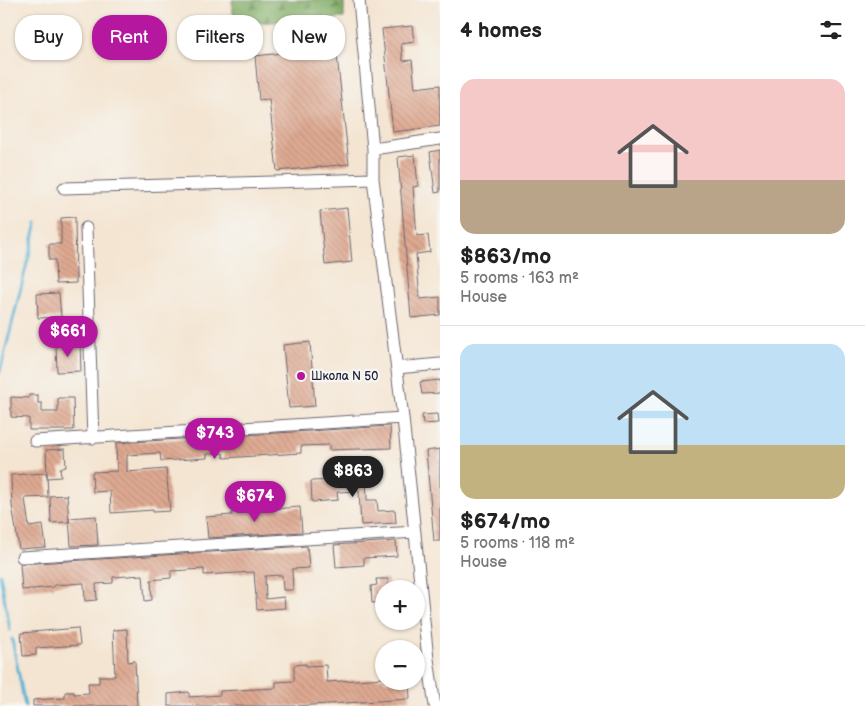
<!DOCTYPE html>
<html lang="en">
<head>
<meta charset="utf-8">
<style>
	body { margin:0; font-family:"Balsamiq Sans",sans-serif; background:#f2f2f2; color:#222; height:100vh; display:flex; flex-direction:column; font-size:19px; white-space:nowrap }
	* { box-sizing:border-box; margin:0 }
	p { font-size:16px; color:#767676 }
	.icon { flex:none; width:28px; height:28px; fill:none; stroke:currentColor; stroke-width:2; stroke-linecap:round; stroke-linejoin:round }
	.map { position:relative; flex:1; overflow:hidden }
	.side { display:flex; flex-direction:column; background:#fff; width:425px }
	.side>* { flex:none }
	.guide { position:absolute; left:15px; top:15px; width:350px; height:45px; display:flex; gap:10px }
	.buttons { position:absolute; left:375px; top:580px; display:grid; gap:10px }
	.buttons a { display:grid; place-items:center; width:50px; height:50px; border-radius:50%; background:#fff; box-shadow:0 1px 4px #0004; font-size:25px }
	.price { position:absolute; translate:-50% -42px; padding:0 11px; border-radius:18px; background:#b5179e; color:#fff; font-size:16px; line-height:32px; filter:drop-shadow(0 1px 2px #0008) }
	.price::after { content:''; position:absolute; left:50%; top:30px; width:15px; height:11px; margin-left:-8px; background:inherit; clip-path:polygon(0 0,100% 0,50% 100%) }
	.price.on { background:#222; color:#fff }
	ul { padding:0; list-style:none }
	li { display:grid; align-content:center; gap:10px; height:265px; padding:0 20px }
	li+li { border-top:1px solid #e0e0e0 }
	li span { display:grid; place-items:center; height:155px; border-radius:15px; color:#555 }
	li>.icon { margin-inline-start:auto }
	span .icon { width:90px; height:90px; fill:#fffc; stroke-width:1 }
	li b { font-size:21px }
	h2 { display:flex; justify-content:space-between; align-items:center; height:60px; padding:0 20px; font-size:21px }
	.chip { padding:0 18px; border-radius:20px; background:#fff; box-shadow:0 1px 4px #0004; font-size:18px; line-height:45px }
	.chip.on { background:#b5179e; color:#fff }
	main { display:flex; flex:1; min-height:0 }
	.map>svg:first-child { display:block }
	.forest { fill:url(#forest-firs); stroke:#51674f }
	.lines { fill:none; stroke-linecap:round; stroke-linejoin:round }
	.stream { stroke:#55b0d3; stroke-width:3 }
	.building { fill:url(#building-back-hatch) }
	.minor-casing { stroke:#6c6670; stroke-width:13 }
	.minor { stroke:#fff; stroke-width:11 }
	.poi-dot { fill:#b5179e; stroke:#f6f6f2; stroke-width:2 }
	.labels { text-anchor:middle; stroke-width:4.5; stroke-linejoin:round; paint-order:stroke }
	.poi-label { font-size:12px; fill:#22223b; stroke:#f6f6f2; text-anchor:start }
</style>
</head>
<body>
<main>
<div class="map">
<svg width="440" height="706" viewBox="0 0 440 706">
	<defs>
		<pattern id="forest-firs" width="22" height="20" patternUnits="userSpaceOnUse" patternTransform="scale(1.25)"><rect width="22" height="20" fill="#80ac63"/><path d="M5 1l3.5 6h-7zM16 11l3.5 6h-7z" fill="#688c53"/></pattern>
		<pattern id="building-back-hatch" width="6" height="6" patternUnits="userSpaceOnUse" patternTransform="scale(1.25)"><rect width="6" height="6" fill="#dea991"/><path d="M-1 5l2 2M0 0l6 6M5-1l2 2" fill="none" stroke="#be917e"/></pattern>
	</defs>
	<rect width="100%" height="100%" fill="#f6f6f2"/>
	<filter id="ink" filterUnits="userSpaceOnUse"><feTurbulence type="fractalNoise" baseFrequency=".02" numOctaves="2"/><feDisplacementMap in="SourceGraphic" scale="10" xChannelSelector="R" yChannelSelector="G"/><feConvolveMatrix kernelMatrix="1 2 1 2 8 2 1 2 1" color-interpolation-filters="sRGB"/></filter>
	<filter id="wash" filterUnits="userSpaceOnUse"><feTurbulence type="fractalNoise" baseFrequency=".0096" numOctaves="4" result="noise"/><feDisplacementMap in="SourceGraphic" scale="20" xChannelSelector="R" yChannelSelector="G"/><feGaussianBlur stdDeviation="1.12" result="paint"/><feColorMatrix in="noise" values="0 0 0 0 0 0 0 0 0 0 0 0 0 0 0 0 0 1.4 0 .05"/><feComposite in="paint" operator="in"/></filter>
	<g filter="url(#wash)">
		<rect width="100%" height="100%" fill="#f4e5d2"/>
		<path class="forest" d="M232 0H344V18L234 24Z"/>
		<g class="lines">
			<path class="stream" d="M0 372 37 223
				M0 574 10 630
				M12 639 25 706"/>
		</g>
		<g id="blocks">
			<path class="building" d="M412 26 414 42 401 44 403 61 412 60 415 88 440 85V126L393 132 382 29Z
				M336 47 349 164 277 171 269 99 259 100 255 56Z
				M440 150V192L435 193 430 152Z
				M415 155 418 186 413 187 417 236 428 235 430 252 416 254 420 299 440 297V315L411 318 398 157Z
				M347 208 352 262 325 265 320 211Z
				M75 217 76 283 56 284 55 260H49V244H61V218Z
				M59 293 61 317 38 318 37 294Z
				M310 342 315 406 289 408 283 345Z
				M80 343 81 371 57 372 56 344Z
				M440 380V393L422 394 420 382Z
				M29 395H38V403H42V412H58V398H73L74 430H29V418L11 417V397L29 398Z
				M437 414 438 423 423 424 422 415Z
				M390 426 391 448 329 450V445L301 446V453L224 458 223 453 207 454V458L161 461 160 453 127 455V472L166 469 170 511 153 512V510L111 513 110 491 93 492 92 472 117 471 116 443Z
				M65 449 66 467 60 468 61 477 47 478 46 450Z
				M440 449V541H434L426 451Z
				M47 473 48 497 25 498 29 527 43 525 46 547 19 549 12 505 11 475Z
				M366 475 367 500H377L378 511 395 510 396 523 361 525 359 491 337 492 338 500 312 502 311 481 338 480V476Z
				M67 495 69 522 51 523 50 496Z
				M300 507 302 532 208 538 206 517 232 515V512Z
				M96 516 98 545 71 546 69 518Z
				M396 541 397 556 364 558V565L336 567 334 545Z
				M307 546 309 568 292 569 293 590H283L282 575 265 576 266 599 284 597 285 608 257 610 254 572 204 575V569L171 571V578L151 580 152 600 145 601 143 575 113 577V583L96 584 97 600 85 601 84 583 54 585V587L22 590 20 564Z
				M376 579H388V589H384V602L372 603 371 586 377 585Z
				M78 628 80 645 36 648V655L23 656 21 633Z
				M127 629 128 662 135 661 137 706H33V700L65 698V692H74V694L89 693 88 683H99V676H115L113 630Z
				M306 664V666L326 665 327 682 384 678V681H409L410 699 296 706H168V694L189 692V697L220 695V691L276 688V682L294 681V665Z"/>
		</g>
	</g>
	<g filter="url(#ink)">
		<use href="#blocks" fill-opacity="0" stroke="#6c6670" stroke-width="1"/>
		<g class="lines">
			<defs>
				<path id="minor" d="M359 0 373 149V179L403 418 428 659 435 706
					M373 149 440 139
					M64 188 373 179
					M86 228 93 438
					M397 368 440 364
					M35 441 403 418
					M22 557 415 532"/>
			</defs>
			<use href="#minor" class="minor-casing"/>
			<use href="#minor" class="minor"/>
		</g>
	</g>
	<circle class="poi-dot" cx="301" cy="376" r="5"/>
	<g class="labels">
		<g class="poi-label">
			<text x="311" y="380">Школа N 50</text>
		</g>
	</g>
</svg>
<div class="buttons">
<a>+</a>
<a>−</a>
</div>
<b class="price" style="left:68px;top:358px">$661</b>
<b class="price" style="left:215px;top:460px">$743</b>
<b class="price on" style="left:353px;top:498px">$863</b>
<b class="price" style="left:255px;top:523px">$674</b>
<div class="guide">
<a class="chip">Buy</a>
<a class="chip on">Rent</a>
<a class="chip">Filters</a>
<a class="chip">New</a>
</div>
</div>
<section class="side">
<h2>4 homes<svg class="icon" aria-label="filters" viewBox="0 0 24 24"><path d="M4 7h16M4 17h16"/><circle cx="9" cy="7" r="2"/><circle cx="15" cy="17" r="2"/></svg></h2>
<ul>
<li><span style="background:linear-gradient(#f6c9c9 65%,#b9a48a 0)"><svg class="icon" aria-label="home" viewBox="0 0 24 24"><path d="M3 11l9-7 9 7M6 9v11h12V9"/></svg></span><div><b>$863/mo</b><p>5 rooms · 163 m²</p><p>House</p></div></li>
<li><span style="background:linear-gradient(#bfe0f5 65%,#c2b280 0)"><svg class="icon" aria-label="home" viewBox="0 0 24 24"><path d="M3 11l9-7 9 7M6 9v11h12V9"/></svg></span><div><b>$674/mo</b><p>5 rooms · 118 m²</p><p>House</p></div></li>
</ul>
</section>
</main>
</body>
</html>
